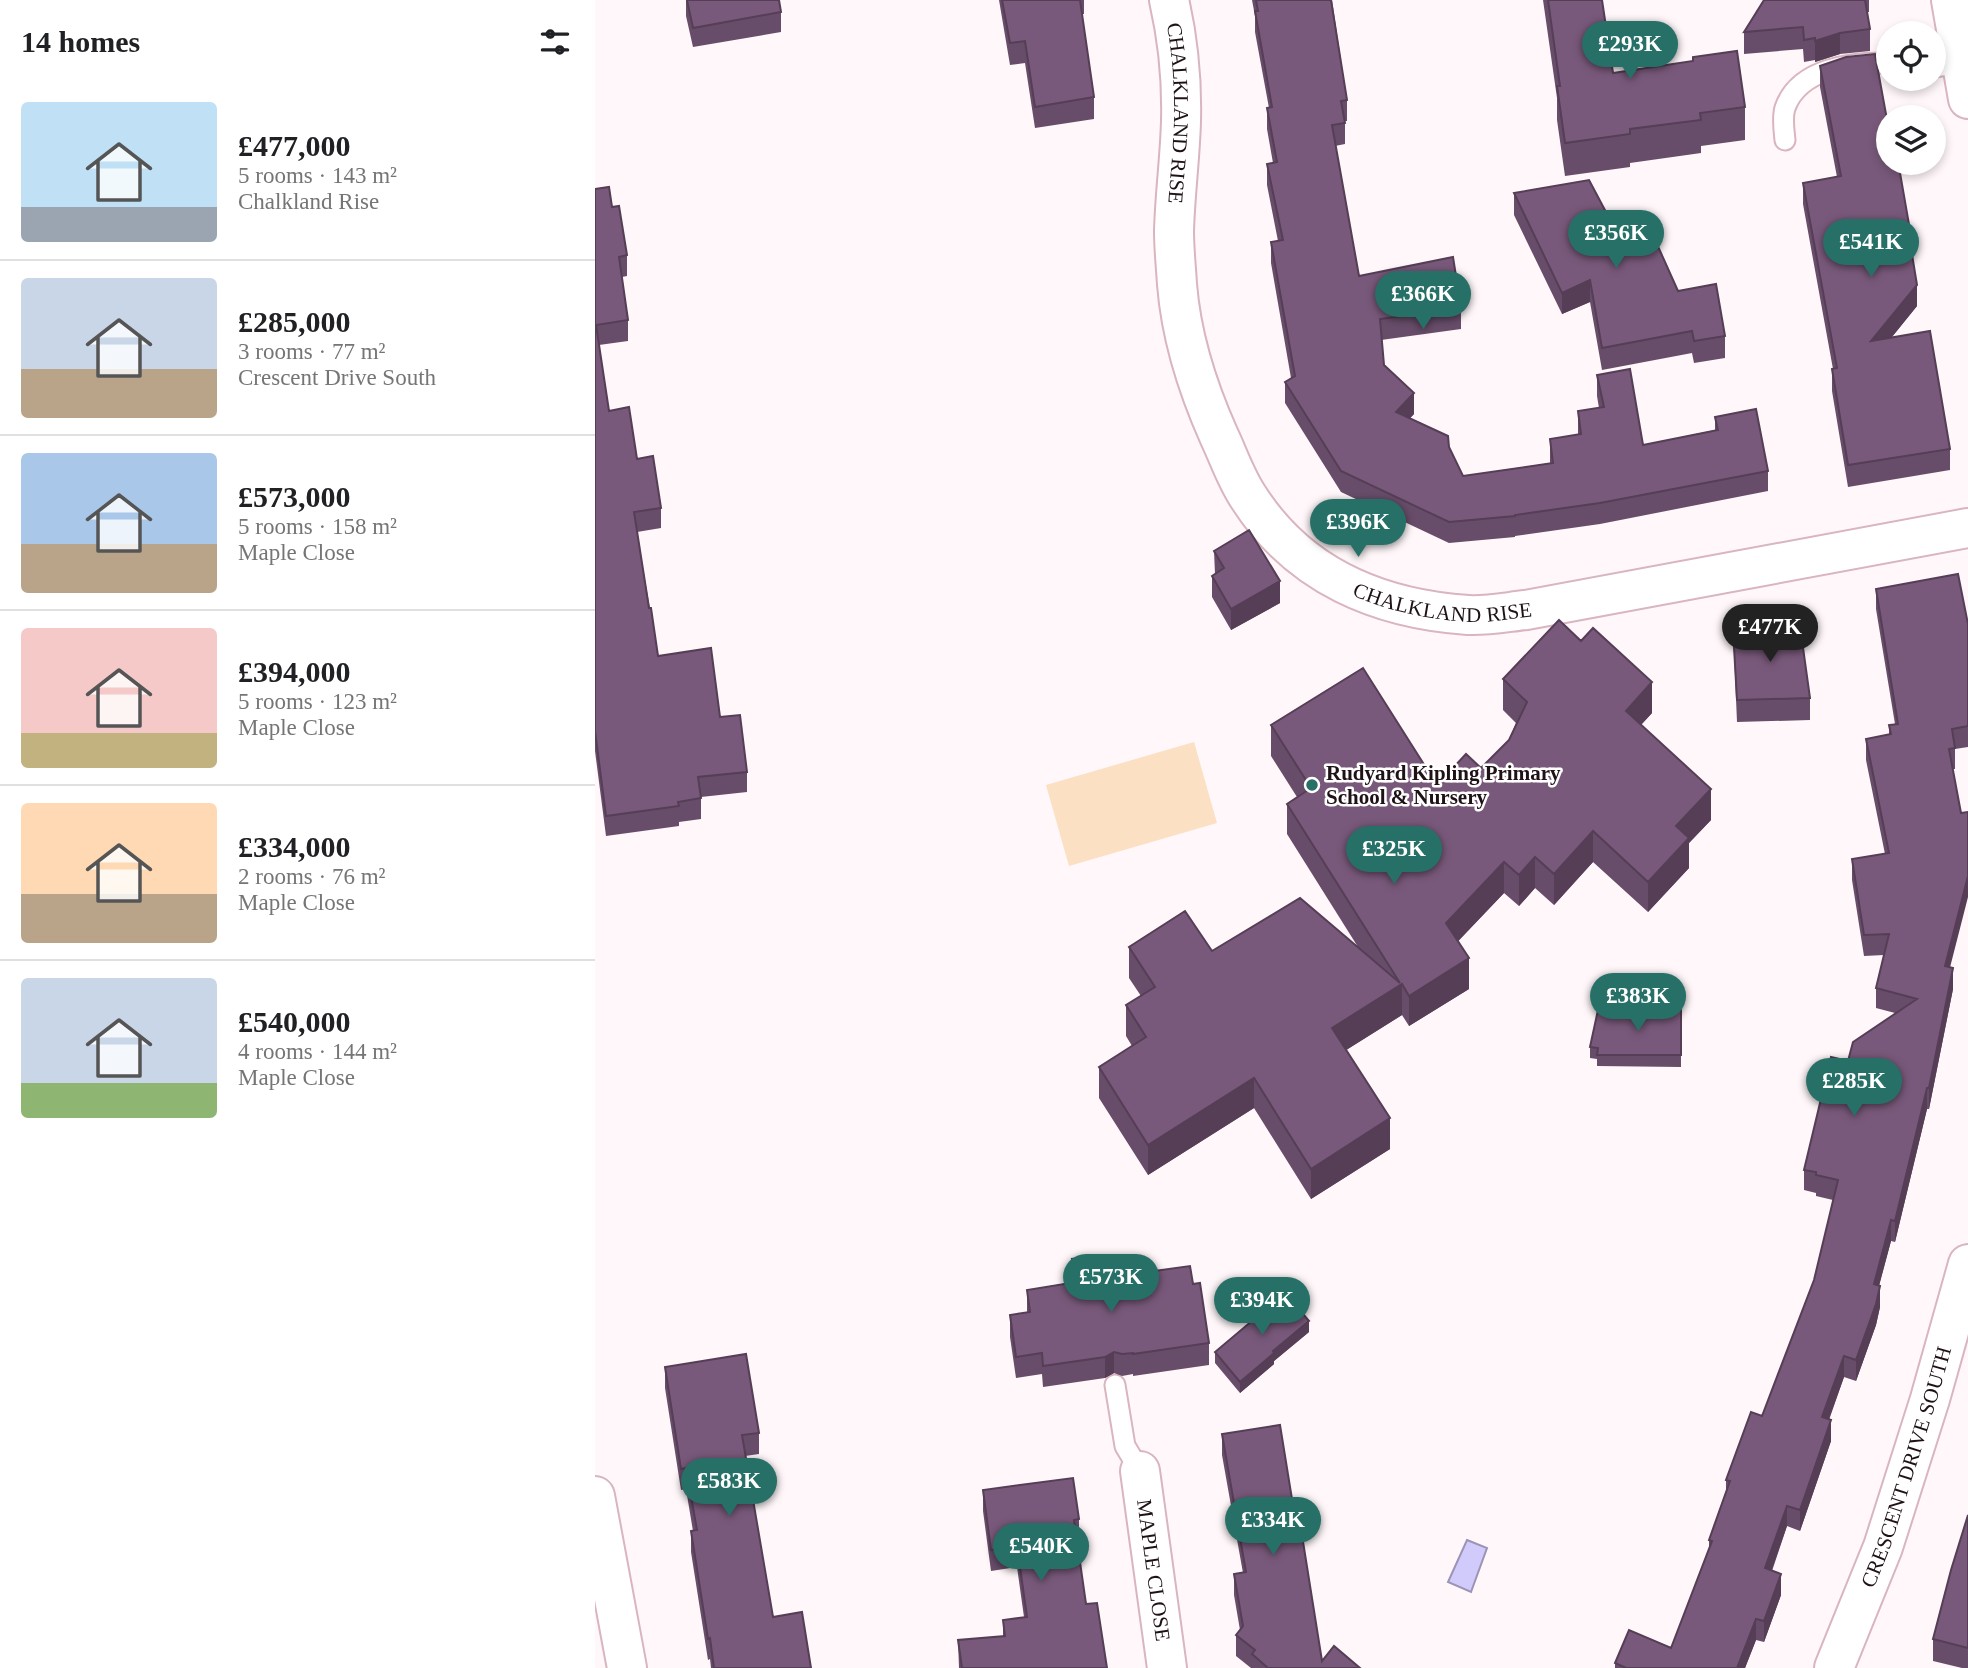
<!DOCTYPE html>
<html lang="en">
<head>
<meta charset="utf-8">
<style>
	body { margin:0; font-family:"Times New Roman",serif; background:#f2f2f2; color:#202124; height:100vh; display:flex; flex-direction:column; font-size:26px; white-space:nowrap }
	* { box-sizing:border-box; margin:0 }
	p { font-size:23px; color:#757577 }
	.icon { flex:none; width:38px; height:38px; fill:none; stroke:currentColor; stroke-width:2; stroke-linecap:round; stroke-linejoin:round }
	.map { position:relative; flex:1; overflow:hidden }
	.details { display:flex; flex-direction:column; background:#fff; width:595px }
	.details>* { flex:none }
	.buttons { position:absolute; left:1281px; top:21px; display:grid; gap:14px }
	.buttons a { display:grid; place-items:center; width:70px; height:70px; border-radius:50%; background:#fff; box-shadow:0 4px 10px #0003; font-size:35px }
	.price { position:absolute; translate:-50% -60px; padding:0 16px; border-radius:24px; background:#277068; color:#fff; font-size:23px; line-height:46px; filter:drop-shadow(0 2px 4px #0008) }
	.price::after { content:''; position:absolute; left:50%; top:42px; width:21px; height:16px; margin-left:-10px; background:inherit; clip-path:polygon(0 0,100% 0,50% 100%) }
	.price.current { background:#222; color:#fff }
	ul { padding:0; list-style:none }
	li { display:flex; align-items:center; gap:21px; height:175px; padding:0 21px }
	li+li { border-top:2px solid #e0e0e0 }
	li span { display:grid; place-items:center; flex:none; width:196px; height:140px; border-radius:7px; color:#555 }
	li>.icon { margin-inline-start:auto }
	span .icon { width:84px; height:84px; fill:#fffc; stroke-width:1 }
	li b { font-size:30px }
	h2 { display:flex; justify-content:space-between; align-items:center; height:84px; padding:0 21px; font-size:30px }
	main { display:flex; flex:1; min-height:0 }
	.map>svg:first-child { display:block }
	.green { fill:#fbe0c3 }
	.water { fill:#d1cbfb; stroke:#9b94b6; stroke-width:2 }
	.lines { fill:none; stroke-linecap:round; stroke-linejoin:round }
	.service-casing { stroke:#d9b5bf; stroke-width:23 }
	.minor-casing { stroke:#d9b5bf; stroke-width:42 }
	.service { stroke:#fff; stroke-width:19 }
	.minor { stroke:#fff; stroke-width:38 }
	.wall { fill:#684d6a }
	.shaded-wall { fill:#553e56 }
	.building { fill:#79597b; stroke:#553e56; stroke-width:2 }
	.poi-dot { fill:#277068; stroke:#fff; stroke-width:2.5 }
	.labels { text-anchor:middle; stroke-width:5; stroke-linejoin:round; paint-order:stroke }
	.street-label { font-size:21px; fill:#1e1216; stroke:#fff }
	.poi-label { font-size:21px; font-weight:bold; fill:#1e1216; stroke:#fff; text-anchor:start }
</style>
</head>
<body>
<main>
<section class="details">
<h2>14 homes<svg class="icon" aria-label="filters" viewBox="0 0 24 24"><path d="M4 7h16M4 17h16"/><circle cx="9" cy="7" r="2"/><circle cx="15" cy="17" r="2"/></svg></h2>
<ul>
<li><span style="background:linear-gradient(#bfe0f5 75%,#9aa5b1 0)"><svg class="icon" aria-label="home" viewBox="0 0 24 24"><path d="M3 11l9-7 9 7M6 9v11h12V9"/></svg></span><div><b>£477,000</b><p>5 rooms · 143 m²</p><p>Chalkland Rise</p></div></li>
<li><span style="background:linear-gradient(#c9d6e8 65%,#b9a48a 0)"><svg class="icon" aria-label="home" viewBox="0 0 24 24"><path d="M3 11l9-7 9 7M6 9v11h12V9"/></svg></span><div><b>£285,000</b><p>3 rooms · 77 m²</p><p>Crescent Drive South</p></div></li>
<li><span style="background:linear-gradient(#a9c7e8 65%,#b9a48a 0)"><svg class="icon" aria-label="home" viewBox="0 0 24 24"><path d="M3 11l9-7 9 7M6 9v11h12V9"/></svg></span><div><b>£573,000</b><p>5 rooms · 158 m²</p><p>Maple Close</p></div></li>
<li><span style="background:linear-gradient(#f6c9c9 75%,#c2b280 0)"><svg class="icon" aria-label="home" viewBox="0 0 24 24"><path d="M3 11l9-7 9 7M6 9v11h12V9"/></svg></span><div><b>£394,000</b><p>5 rooms · 123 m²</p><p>Maple Close</p></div></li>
<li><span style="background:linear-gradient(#ffd9b3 65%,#b9a48a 0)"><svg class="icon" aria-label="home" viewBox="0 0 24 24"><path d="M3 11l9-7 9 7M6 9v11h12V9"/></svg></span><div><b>£334,000</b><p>2 rooms · 76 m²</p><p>Maple Close</p></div></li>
<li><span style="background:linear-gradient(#c9d6e8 75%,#8fb573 0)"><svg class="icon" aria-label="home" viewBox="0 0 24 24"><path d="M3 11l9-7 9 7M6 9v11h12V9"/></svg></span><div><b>£540,000</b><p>4 rooms · 144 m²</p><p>Maple Close</p></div></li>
</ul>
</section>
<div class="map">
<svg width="1373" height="1668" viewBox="0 0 1373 1668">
	<rect width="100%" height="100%" fill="#fff7f9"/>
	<path class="green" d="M599 742 622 823 474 866 451 785Z"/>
	<path class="water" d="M872 1540 892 1548 876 1592 853 1582Z"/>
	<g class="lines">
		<defs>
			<path id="service" d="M1339 67 1366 63
				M1190 140C1189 131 1187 117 1190 108 1204 68 1257 62 1293 63
				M520 1385 530 1446 545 1471"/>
			<g id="minor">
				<path id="s1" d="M574 0C583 39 587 81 586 121 585 158 580 194 579 231 579 249 581 267 582 284 586 336 603 389 624 436 634 457 641 479 654 498 704 576 784 609 873 615 892 616 912 612 931 610L1373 528"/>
				<path d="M1356 0 1373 99"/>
				<path id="s2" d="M545 1471 572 1668"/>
				<path d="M0 1496 32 1668"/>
				<path id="s3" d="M1239 1668 1288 1547 1335 1399 1373 1264"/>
			</g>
		</defs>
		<use href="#service" class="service-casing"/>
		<use href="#minor" class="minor-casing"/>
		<use href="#service" class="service"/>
		<use href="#minor" class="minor"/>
	</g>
	<path class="wall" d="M91 0H184L186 12V32L98 47 91 16Z
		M404 0H489V14H487L499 97V119L440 128 430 63 415 65Z
		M657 0H737L752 100V121H750V144L740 146 764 276 866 308V329L786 340 789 365 819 414 815 418 854 447 868 476 955 463V439L983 435V411L1004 408 1002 396V375L1048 445 1120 430V417L1173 471V491L1005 524 920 536V537L854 543 746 492 690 403V382L696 378 676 263V242L683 241 672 185V164L678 163 672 129V108H674L660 32V16Z
		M948 0H1007L1018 73 1150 107V140L1106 146V153L1035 163V167L970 176 962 120V98Z
		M1169 0H1274V12H1272L1275 29V51L1245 54 1220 62V60L1209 62 1208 49 1149 54V32Z
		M1225 66 1293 163 1316 236V248L1322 306 1296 338 1355 449V470L1253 487 1237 391V369H1238L1208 204V183L1242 177 1225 87Z
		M0 189 17 207 32 255V276L27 277 33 320V341L4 345 14 411 42 459 66 508V528L42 532 63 656 125 717 152 772V792L106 797V819L84 822V826L11 836 0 751Z
		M919 193 1029 246 1083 291 1130 336V358L1099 363 1097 353 1007 370 995 302 967 314 919 215Z
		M619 551 685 603 636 630 617 597V576L620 574Z
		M1281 589 1373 624V747L1360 749V769H1358L1355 967 1358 989 1334 1109H1332L1300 1242 1296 1241 1284 1285 1285 1307 1281 1325 1261 1381 1249 1377 1234 1420 1236 1441 1205 1531 1192 1526 1177 1571 1186 1595 1169 1642 1161 1640 1150 1668H1020V1663L1076 1648 1114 1551V1540L1131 1491V1480L1167 1416 1219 1280 1238 1200 1221 1196V1193L1209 1190V1170L1253 1061 1300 1013 1281 1008V988L1289 955 1269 956 1257 880V859L1290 854 1271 760V739L1294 735V725L1300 724 1281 609Z
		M1138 629 1215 698V720L1142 722Z
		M908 679 1057 713 1046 725 1116 820 1094 843V868L1053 912 998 862 959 905 940 888 924 906 909 893 863 941 874 989 814 1026 807 1015 751 1050 795 1149 716 1199 659 1108 553 1175 504 1098V1067L537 1046 531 1036V1005L546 996 534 978V947L617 951 763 947 692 834V804L702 797 676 756V725L842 785 886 768 914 740 921 723 908 710Z
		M1086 1010V1067L1002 1066V1059L995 1058V1047Z
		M477 1259 523 1276 598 1284 614 1343V1365L538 1376V1374L527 1376 519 1373 510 1378 448 1387 447 1374 421 1378 415 1337V1315L432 1313V1290L478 1282Z
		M714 1332 679 1361V1364L645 1393 620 1363V1352Z
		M70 1367 164 1433V1454L150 1456 178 1617 216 1668H116L115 1659 113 1660 96 1552V1531H98L91 1489 86 1490 70 1388Z
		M627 1434 702 1530 727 1661 765 1668H656L641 1656V1635L645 1630 639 1595V1574L648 1573 627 1455Z
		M388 1490 484 1519V1540H482L491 1604 512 1668H364L363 1640 408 1636V1620L429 1617 422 1567 396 1571 388 1511Z
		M1373 1515V1668H1367L1338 1661V1639Z"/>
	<path class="shaded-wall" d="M1245 33V54L1220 62V41Z
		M995 280V302L967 314V293Z
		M1322 285V306L1276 363V341Z
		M819 393V414L801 433V412Z
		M685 581V603L636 630V609Z
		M1057 682V713L1031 741V711Z
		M1116 789V820L1094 843V868L1053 912V882L1081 826Z
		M998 831V862L959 905V874Z
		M940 857V888L924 906V875Z
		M909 862V893L851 954V923Z
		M1373 876V897L1350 987V966Z
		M874 958V989L814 1026V996Z
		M1358 968V989L1334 1109V1088Z
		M807 984V1015L737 1059V1028Z
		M659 1078V1108L553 1175V1145Z
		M1332 1088V1109L1300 1242V1221Z
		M795 1118V1149L716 1199V1169Z
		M1296 1220V1241L1279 1305V1284Z
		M1285 1286V1307L1281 1325 1261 1381V1360Z
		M714 1321V1332L679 1361V1364L645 1393V1382L678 1351Z
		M519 1352V1373L510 1378V1357Z
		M1249 1356V1377L1227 1438V1417Z
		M1236 1420V1441L1205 1531V1510Z
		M1192 1506V1526L1170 1589V1568Z
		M1186 1574V1595L1169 1642V1621Z
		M1161 1619V1640L1150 1668H1142Z"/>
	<path class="building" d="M92 0H184L186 12 98 28Z
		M407 0H485L499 97 440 107 430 41 415 43Z
		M661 0H736L752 100 746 101 750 123 737 125 764 276 858 257 866 308 785 319 789 365 819 393 801 412 853 436 854 447 868 476 958 463 955 439 986 434 983 411 1009 407 1002 375 1035 369 1048 445 1123 430 1120 417 1161 409 1173 471 1005 503 920 515V516L854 522 746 471 690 382 700 376 676 242 688 240 672 164 682 162 672 108 677 107 660 11H663Z
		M953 0H1007L1018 73 1098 61V57L1142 51 1150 107 1105 113 1106 120 1035 129V134L970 143 962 86H965Z
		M1169 0H1270L1275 29 1245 33 1220 41V38L1209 40 1208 27 1149 32Z
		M1280 54 1293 125V163H1300L1301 167H1304L1316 236H1314L1322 285 1276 341 1335 331 1355 449 1253 465 1237 369 1242 368 1208 183 1246 176 1225 66 1251 57Z
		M994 180 1029 246 1057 233 1083 291 1121 284 1130 336 1099 341 1097 331 1007 348 995 280 967 293 919 193Z
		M14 187 17 207 24 206 32 255 24 257 33 320 1 325 14 411 34 407 42 459 58 456 66 508 39 512 54 608H56L63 656 116 648 125 717 145 715 152 772 103 777 106 798 83 802 84 806 11 816 0 731V189Z
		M654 530 685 581 636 609 617 576 629 568 619 551Z
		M1363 574 1373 624V726L1357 729 1360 748 1354 749 1366 813 1373 812V876L1350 966 1358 968 1334 1088H1332L1300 1221 1296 1220 1279 1284 1285 1286 1281 1304 1261 1360 1249 1356 1227 1417 1236 1420 1205 1510 1192 1506 1170 1568 1186 1574 1169 1621 1161 1619 1142 1668H1031L1020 1663 1034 1630 1076 1648 1117 1541 1114 1540 1135 1481 1131 1480 1156 1412 1167 1416 1219 1280 1243 1180 1221 1175V1172L1209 1170 1236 1057 1253 1061 1258 1042 1322 999 1281 988 1294 934 1269 935 1257 859 1294 853 1271 739 1296 734 1294 725 1303 724 1281 589Z
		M964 620 986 641 998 628 1057 682 1031 711 1116 789 1081 826 1094 838 1053 882 998 831 959 874 940 857 924 875 909 862 851 923 874 958 814 996 807 984 737 1028 795 1118 716 1169 659 1078 553 1145 504 1067 551 1037 531 1005 560 987 534 947 590 911 617 951 705 898 805 983 692 804 716 788 676 725 768 668 842 785 871 754 886 768 914 740 932 702 908 679Z
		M1205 626 1215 698 1142 700 1138 629Z
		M1003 1010H1086V1055H1002L1003 1048 995 1047Z
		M520 1255 523 1276 595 1266 598 1284 605 1283 614 1343 538 1354V1353L527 1354 519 1352 510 1357 448 1366 447 1353 421 1357 415 1315 435 1312 432 1290 482 1282 477 1259Z
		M690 1293 714 1321 678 1351 679 1353 645 1382 620 1352Z
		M151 1354 164 1433 147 1435 178 1617 207 1612 216 1668H119L115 1638 113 1639 96 1531 102 1530 91 1468 86 1469 70 1367Z
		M685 1425 702 1530 706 1529 727 1661 739 1646 765 1668H673L657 1654 660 1650 641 1635 648 1626 639 1574 651 1572 627 1434Z
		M478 1478 484 1519 479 1520 491 1604 502 1603 512 1668H367L363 1640 410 1636 408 1620 432 1617 422 1546 396 1550 388 1490Z
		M1373 1515V1648L1338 1639 1356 1570Z"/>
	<circle class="poi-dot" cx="717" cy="785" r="7"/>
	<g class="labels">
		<g class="street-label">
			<text dy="7" stroke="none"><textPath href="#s1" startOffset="114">CHALKLAND RISE</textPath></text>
			<text dy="7" stroke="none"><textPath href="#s1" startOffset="744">CHALKLAND RISE</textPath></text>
			<text dy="7" stroke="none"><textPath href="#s3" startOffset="214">CRESCENT DRIVE SOUTH</textPath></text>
			<text dy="7" stroke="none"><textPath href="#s2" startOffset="100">MAPLE CLOSE</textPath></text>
		</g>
		<g class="poi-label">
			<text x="731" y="780">Rudyard Kipling Primary<tspan x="731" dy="24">School &amp; Nursery</tspan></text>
		</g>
	</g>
</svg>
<div class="buttons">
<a><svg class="icon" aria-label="locate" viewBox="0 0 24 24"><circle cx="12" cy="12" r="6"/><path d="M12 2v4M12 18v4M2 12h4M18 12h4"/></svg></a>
<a><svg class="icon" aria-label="layers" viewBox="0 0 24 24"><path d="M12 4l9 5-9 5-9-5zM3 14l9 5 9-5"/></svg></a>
</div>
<b class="price" style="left:1035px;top:81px">£293K</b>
<b class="price" style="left:1021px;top:270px">£356K</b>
<b class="price" style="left:1276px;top:279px">£541K</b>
<b class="price" style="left:828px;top:331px">£366K</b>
<b class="price" style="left:763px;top:559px">£396K</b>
<b class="price current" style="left:1175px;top:664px">£477K</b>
<b class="price" style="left:799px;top:886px">£325K</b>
<b class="price" style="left:1043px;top:1033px">£383K</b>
<b class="price" style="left:1259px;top:1118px">£285K</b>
<b class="price" style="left:516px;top:1314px">£573K</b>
<b class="price" style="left:667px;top:1337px">£394K</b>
<b class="price" style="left:134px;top:1518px">£583K</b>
<b class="price" style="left:678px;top:1557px">£334K</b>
<b class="price" style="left:446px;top:1583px">£540K</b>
</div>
</main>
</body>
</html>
